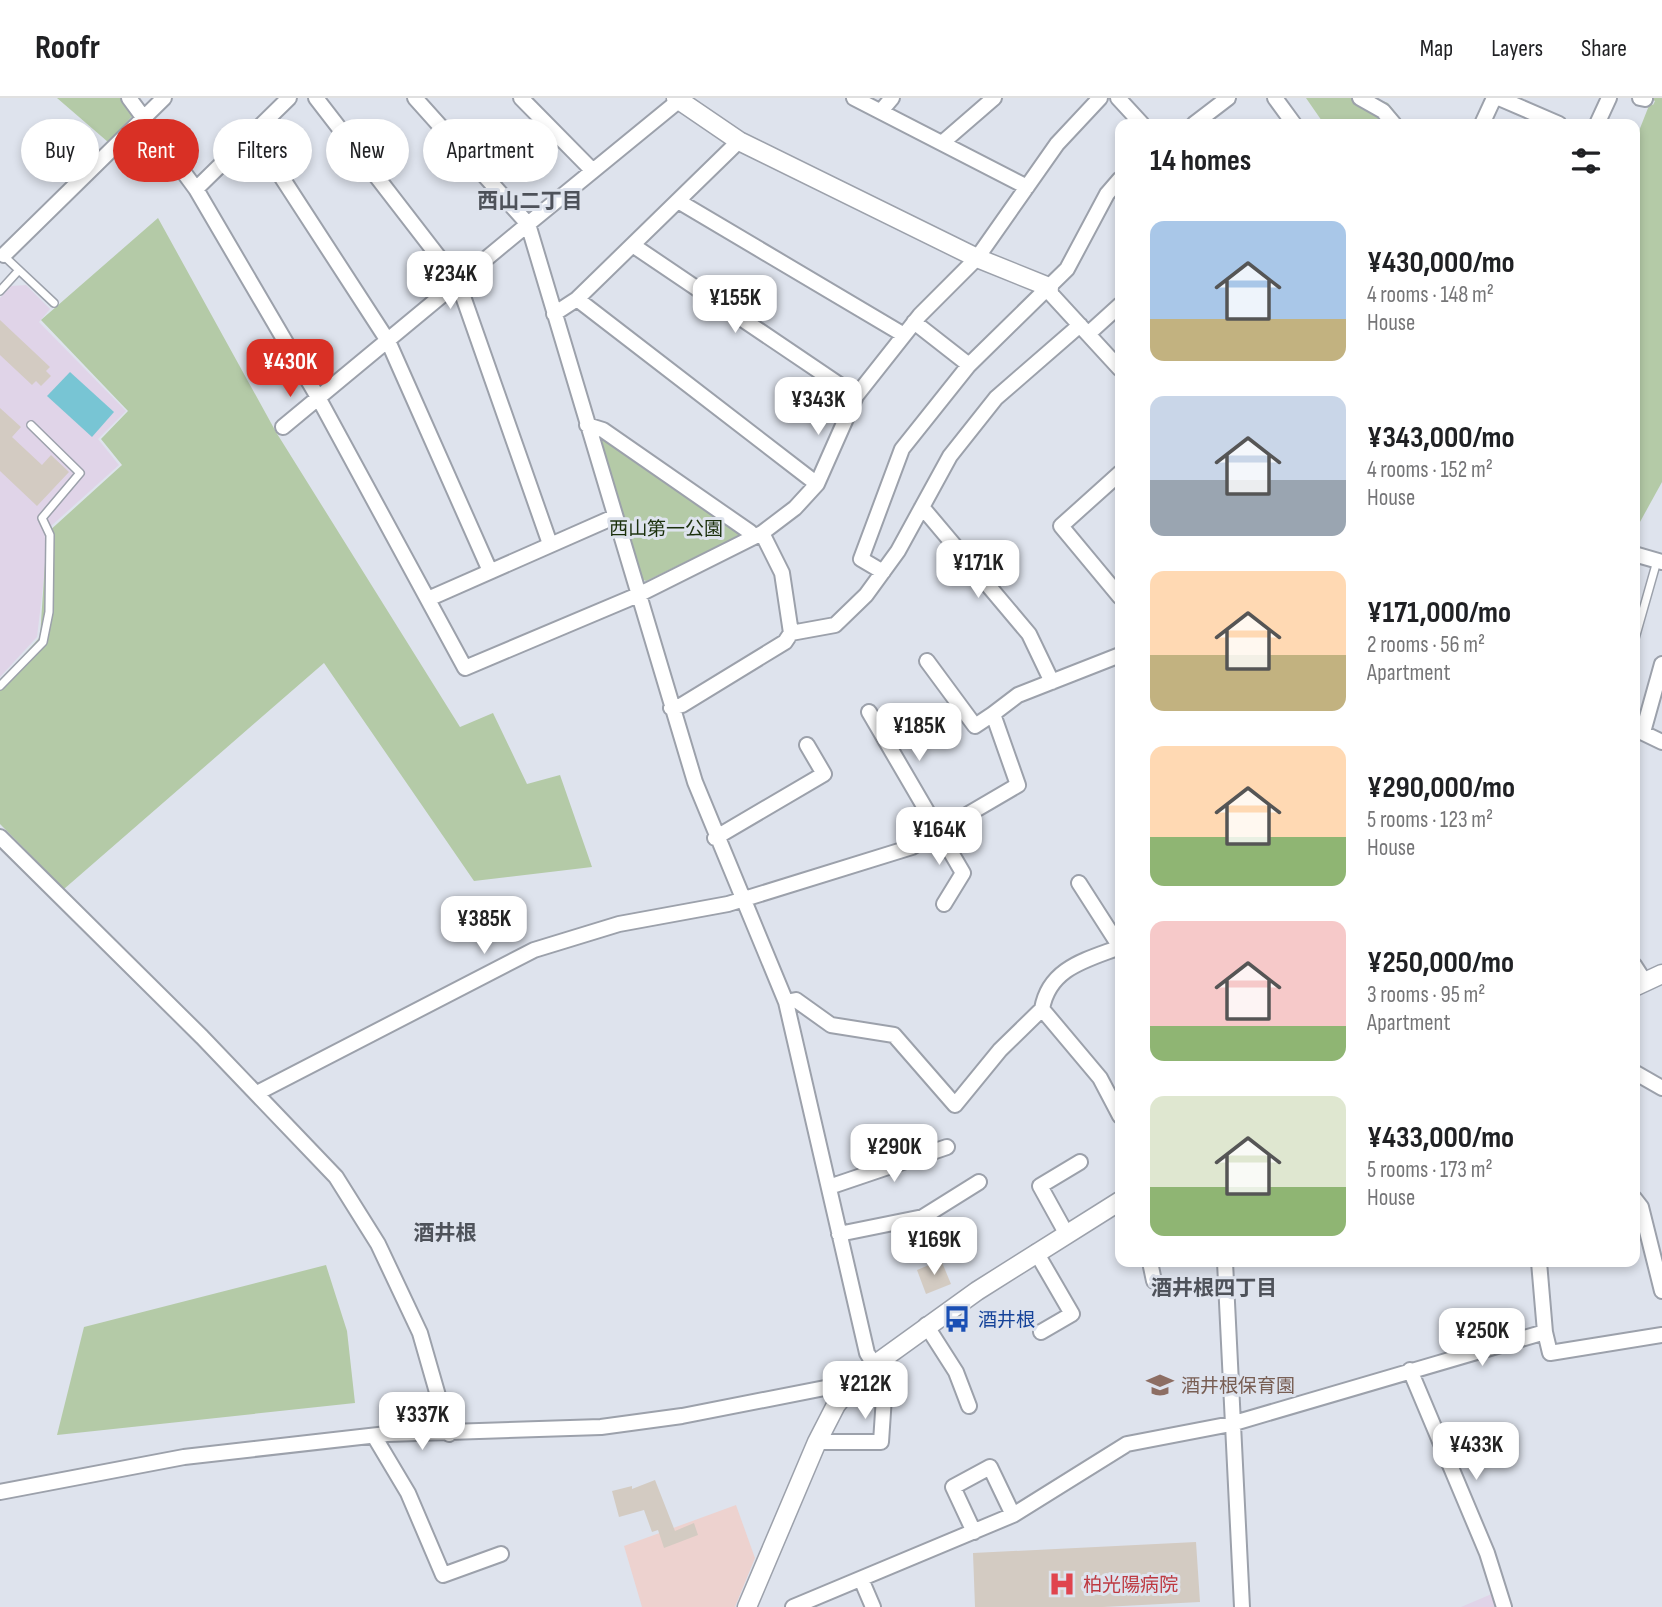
<!DOCTYPE html>
<html lang="en">
<head>
<meta charset="utf-8">
<style>
	body { margin:0; font-family:"Sofia Sans Condensed","Noto Sans JP",sans-serif; background:#f6f6f6; color:#202124; height:100vh; display:flex; flex-direction:column; font-size:26px; white-space:nowrap }
	* { box-sizing:border-box; margin:0 }
	p { font-size:23px; color:#757577 }
	.icon { flex:none; width:38px; height:38px; fill:none; stroke:currentColor; stroke-width:2; stroke-linecap:round; stroke-linejoin:round }
	.map { position:relative; flex:1; overflow:hidden }
	.side { position:absolute; left:1115px; top:21px; width:525px; height:1148px; display:flex; flex-direction:column; background:#fff; border-radius:14px; box-shadow:0 4px 10px #0003 }
	.side>* { flex:none }
	.hud { position:absolute; left:21px; top:21px; width:665px; height:63px; display:flex; gap:14px }
	.price { position:absolute; translate:-50% -60px; padding:0 16px; border-radius:14px; background:#fff; color:#222; font-size:23px; line-height:46px; filter:drop-shadow(0 2px 4px #0008) }
	.price::after { content:''; position:absolute; left:50%; top:42px; width:21px; height:16px; margin-left:-10px; background:inherit; clip-path:polygon(0 0,100% 0,50% 100%) }
	.price.current { background:#d93025; color:#fff }
	ul { padding:0; list-style:none }
	li { display:flex; align-items:center; gap:21px; height:175px; padding:0 35px }
	li span { display:grid; place-items:center; flex:none; width:196px; height:140px; border-radius:14px; color:#555 }
	li>.icon { margin-inline-start:auto }
	span .icon { width:84px; height:84px; fill:#fffc; stroke-width:1 }
	li b { font-size:30px }
	h2 { display:flex; justify-content:space-between; align-items:center; height:84px; padding:0 35px; font-size:30px }
	.pill { padding:0 24px; border-radius:32px; background:#fff; box-shadow:0 4px 10px #0003; font-size:24px; line-height:63px }
	.pill.current { background:#d93025; color:#fff }
	header { display:flex; align-items:center; gap:42px; box-sizing:border-box; height:98px; padding:0 35px; background:#fff; border-bottom:2px solid #e0e0e0 }
	header strong { font-size:33px }
	nav { display:flex; gap:38px; margin-inline-start:auto; font-size:24px }
	.map>svg:first-child { display:block }
	.industrial { fill:#edd2cf }
	.education { fill:#e0d4e8 }
	.green { fill:#b4caa7 }
	.water { fill:#78c5d4 }
	.building { fill:#d3cbc2 }
	.lines { fill:none; stroke-linecap:round; stroke-linejoin:round }
	.service-casing { stroke:#9ca1ab; stroke-width:10 }
	.minor-casing { stroke:#9ca1ab; stroke-width:18 }
	.tertiary-casing { stroke:#9ca1ab; stroke-width:21 }
	.service { stroke:#fff; stroke-width:7 }
	.minor { stroke:#fff; stroke-width:14 }
	.tertiary { stroke:#fff; stroke-width:18 }
	.labels { text-anchor:middle; stroke-width:6; stroke-linejoin:round; paint-order:stroke }
	.park-label { font-size:19px; fill:#1b300c; stroke:#dee3ed }
	.transit-label { font-size:19px; fill:#164399; stroke:#dee3ed; text-anchor:start }
	.education-label { font-size:19px; fill:#785e54; stroke:#dee3ed; text-anchor:start }
	.health-label { font-size:19px; fill:#be3a42; stroke:#dee3ed; text-anchor:start }
	.neighbourhood-label { font-size:21px; font-weight:bold; fill:#4e525a; stroke:#dee3ed }
</style>
</head>
<body>
<header>
<strong>Roofr</strong>
<nav><a>Map</a><a>Layers</a><a>Share</a></nav>
</header>
<div class="map">
<svg width="1662" height="1509" viewBox="0 0 1662 1509">
	<rect width="100%" height="100%" fill="#dee3ed"/>
	<path class="industrial" d="M736 1407 755 1460 735 1509H642L624 1448Z"/>
	<path class="education" d="M26 187 50 211 39 224 126 313 98 341 119 367 50 429 37 539 0 579V200L11 188Z
		M1494 1495 1498 1509H1461Z"/>
	<path class="green" d="M57 0H122L136 14 108 44Z
		M1306 0H1375L1388 5 1405 26H1324Z
		M1650 0H1662V384L1635 433V43L1650 5 1653 7 1655 3Z
		M158 120 276 334 460 629 493 615 527 686 560 677 592 769 474 783 324 565 64 791 0 726V583L40 539 47 435 122 367 101 341 128 313 41 222Z
		M603 338 739 435V438L646 483 641 481 599 339Z
		M326 1167 347 1233 355 1305 57 1337 84 1229Z"/>
	<path class="water" d="M70 274 114 314 92 339 47 298Z"/>
	<path class="building" d="M0 222 50 269 46 273 51 278 41 288 36 283 32 287 0 257Z
		M0 310 21 329 12 339 42 367 51 357 69 374 37 408 0 373Z
		M941 1162 951 1186 926 1196 917 1172Z
		M655 1382 675 1433 694 1425 698 1437 664 1450 658 1432 652 1434 644 1412 619 1419 612 1393 632 1388V1391Z
		M1196 1444 1200 1504 1103 1509H975L973 1455Z"/>
	<g class="lines">
		<defs>
			<path id="service" d="M4 158 54 205
				M0 193 19 172
				M1634 544 1657 463
				M0 588 43 544 49 514 50 437 42 420 80 375 31 327"/>
			<path id="minor" d="M129 0 196 91 319 301 465 570 638 497 762 435 795 410 817 386 856 298 920 217 977 160 1057 46 1100 0
				M316 0 458 184 550 446
				M521 0 591 71
				M682 0 528 126 695 684 786 904 867 1255 885 1284 881 1344H817
				M854 0 1027 89
				M1118 0 1142 26
				M1275 0 1294 26
				M1360 0 1383 13 1394 26
				M1499 0 1559 26
				M1640 0 1645 1
				M881 13 892 0
				M1194 26 1228 0
				M1482 26 1494 0
				M1597 26 1609 0
				M253 35 388 243 490 473
				M942 45 994 0
				M196 91 289 0
				M678 103 904 237
				M634 148 856 298
				M4 157 164 0
				M1049 189 1052 197 1120 271
				M577 201 817 386
				M554 216 577 201 739 43
				M914 224 969 267 1067 171 1107 96 1120 81
				M1088 236 1120 207
				M587 327 603 332 750 434 752 440
				M283 329 528 126 415 0
				M1120 375 1061 428 1120 499
				M922 409 1029 536 1052 584
				M762 435 782 475 791 535
				M1634 456 1662 464
				M883 474 861 461 902 351 969 267
				M428 501 614 419
				M927 563 975 628 993 616
				M671 610 682 607 785 544 791 535 835 527 866 497 898 453 950 358 996 300 1080 227
				M869 614 963 775 944 806
				M1635 631 1662 644
				M1643 634 1662 566
				M0 739 202 939 336 1079 378 1146 420 1235 449 1336
				M715 740 824 676 807 647
				M1079 785 1120 849C1086 862 1049 870 1042 911L1100 980 1120 1018
				M1634 867 1645 884
				M786 904 796 902 831 927 894 937 955 1007 1000 952 1042 911
				M1634 974 1662 990
				M257 995 534 852 619 826 728 806 912 749 1018 687 993 616 1018 597 1120 557
				M829 1089 947 1049
				M1634 1100 1641 1109 1662 1193
				M1066 1135 1040 1088 1080 1064
				M839 1136 923 1119 979 1084
				M1036 1154 1072 1216 1041 1234
				M1150 1164 1154 1183
				M1225 1164 1242 1509
				M1539 1164 1545 1234 1550 1255 1662 1237
				M926 1227 956 1274 969 1308
				M1410 1272 1487 1455 1504 1509
				M374 1338 408 1395 443 1477 501 1456
				M0 1394 184 1359 387 1336 601 1329 682 1318 830 1289 846 1294
				M974 1434 953 1389 990 1369 1013 1417
				M861 1481 873 1509
				M793 1509 1013 1417 1127 1346 1231 1326 1545 1234"/>
			<path id="tertiary" d="M676 0 739 43 977 160 1049 189
				M1634 889 1662 876
				M747 1509 817 1344 836 1307 859 1278 977 1193 1120 1103"/>
		</defs>
		<use href="#service" class="service-casing"/>
		<use href="#minor" class="minor-casing"/>
		<use href="#tertiary" class="tertiary-casing"/>
		<use href="#service" class="service"/>
		<use href="#minor" class="minor"/>
		<use href="#tertiary" class="tertiary"/>
	</g>
	<defs>
		<symbol id="bus-bare" viewBox="-9 -9 18 18"><path d="M-5-6H5V4H4V6H2V4H-2V6H-4V4H-5ZM-3.5-4V0h7V-4ZM-3.5 1.2v1.5H-2V1.2ZM2 1.2v1.5H3.5V1.2Z" fill="#1a4fb4" stroke="#dee3ed" stroke-width="2.5" paint-order="stroke"/></symbol>
		<symbol id="school-bare" viewBox="-9 -9 18 18"><path d="M0-5L7-2L0 1L-7-2ZM-4 1L0 2.5L4 1V4Q0 6-4 4Z" fill="#8d6e63" stroke="#dee3ed" stroke-width="2.5" paint-order="stroke"/></symbol>
		<symbol id="hospital-bare" viewBox="-9 -9 18 18"><path d="M-5-5h3v3.5h4V-5h3V5h-3V1.5h-4V5h-3Z" fill="#e0444e" stroke="#dee3ed" stroke-width="2.5" paint-order="stroke"/></symbol>
	</defs>
	<g fill-rule="evenodd">
		<use href="#bus-bare" x="938" y="1202" width="38" height="38"/>
		<use href="#school-bare" x="1141" y="1268" width="38" height="38"/>
		<use href="#hospital-bare" x="1043" y="1467" width="38" height="38"/>
	</g>
	<g class="labels">
		<g class="park-label">
			<text x="666" y="437">西山第一公園</text>
		</g>
		<g class="transit-label">
			<text x="978" y="1228">酒井根</text>
		</g>
		<g class="education-label">
			<text x="1181" y="1294">酒井根保育園</text>
		</g>
		<g class="health-label">
			<text x="1083" y="1493">柏光陽病院</text>
		</g>
		<g class="neighbourhood-label">
			<text x="530" y="110">西山二丁目</text>
			<text x="445" y="1142">酒井根</text>
			<text x="1214" y="1197">酒井根四丁目</text>
		</g>
	</g>
</svg>
<b class="price" style="left:450px;top:213px">¥234K</b>
<b class="price" style="left:735px;top:237px">¥155K</b>
<b class="price current" style="left:290px;top:301px">¥430K</b>
<b class="price" style="left:818px;top:339px">¥343K</b>
<b class="price" style="left:978px;top:502px">¥171K</b>
<b class="price" style="left:919px;top:665px">¥185K</b>
<b class="price" style="left:939px;top:769px">¥164K</b>
<b class="price" style="left:484px;top:858px">¥385K</b>
<b class="price" style="left:894px;top:1086px">¥290K</b>
<b class="price" style="left:934px;top:1179px">¥169K</b>
<b class="price" style="left:1482px;top:1270px">¥250K</b>
<b class="price" style="left:865px;top:1323px">¥212K</b>
<b class="price" style="left:422px;top:1354px">¥337K</b>
<b class="price" style="left:1476px;top:1384px">¥433K</b>
<div class="hud">
<a class="pill">Buy</a>
<a class="pill current">Rent</a>
<a class="pill">Filters</a>
<a class="pill">New</a>
<a class="pill">Apartment</a>
</div>
<section class="side">
<h2>14 homes<svg class="icon" aria-label="filters" viewBox="0 0 24 24"><path d="M4 7h16M4 17h16"/><circle cx="9" cy="7" r="2"/><circle cx="15" cy="17" r="2"/></svg></h2>
<ul>
<li><span style="background:linear-gradient(#a9c7e8 70%,#c2b280 0)"><svg class="icon" aria-label="home" viewBox="0 0 24 24"><path d="M3 11l9-7 9 7M6 9v11h12V9"/></svg></span><div><b>¥430,000/mo</b><p>4 rooms · 148 m²</p><p>House</p></div></li>
<li><span style="background:linear-gradient(#c9d6e8 60%,#9aa5b1 0)"><svg class="icon" aria-label="home" viewBox="0 0 24 24"><path d="M3 11l9-7 9 7M6 9v11h12V9"/></svg></span><div><b>¥343,000/mo</b><p>4 rooms · 152 m²</p><p>House</p></div></li>
<li><span style="background:linear-gradient(#ffd9b3 60%,#c2b280 0)"><svg class="icon" aria-label="home" viewBox="0 0 24 24"><path d="M3 11l9-7 9 7M6 9v11h12V9"/></svg></span><div><b>¥171,000/mo</b><p>2 rooms · 56 m²</p><p>Apartment</p></div></li>
<li><span style="background:linear-gradient(#ffd9b3 65%,#8fb573 0)"><svg class="icon" aria-label="home" viewBox="0 0 24 24"><path d="M3 11l9-7 9 7M6 9v11h12V9"/></svg></span><div><b>¥290,000/mo</b><p>5 rooms · 123 m²</p><p>House</p></div></li>
<li><span style="background:linear-gradient(#f6c9c9 75%,#8fb573 0)"><svg class="icon" aria-label="home" viewBox="0 0 24 24"><path d="M3 11l9-7 9 7M6 9v11h12V9"/></svg></span><div><b>¥250,000/mo</b><p>3 rooms · 95 m²</p><p>Apartment</p></div></li>
<li><span style="background:linear-gradient(#dfe7d0 65%,#8fb573 0)"><svg class="icon" aria-label="home" viewBox="0 0 24 24"><path d="M3 11l9-7 9 7M6 9v11h12V9"/></svg></span><div><b>¥433,000/mo</b><p>5 rooms · 173 m²</p><p>House</p></div></li>
</ul>
</section>
</div>
</body>
</html>
